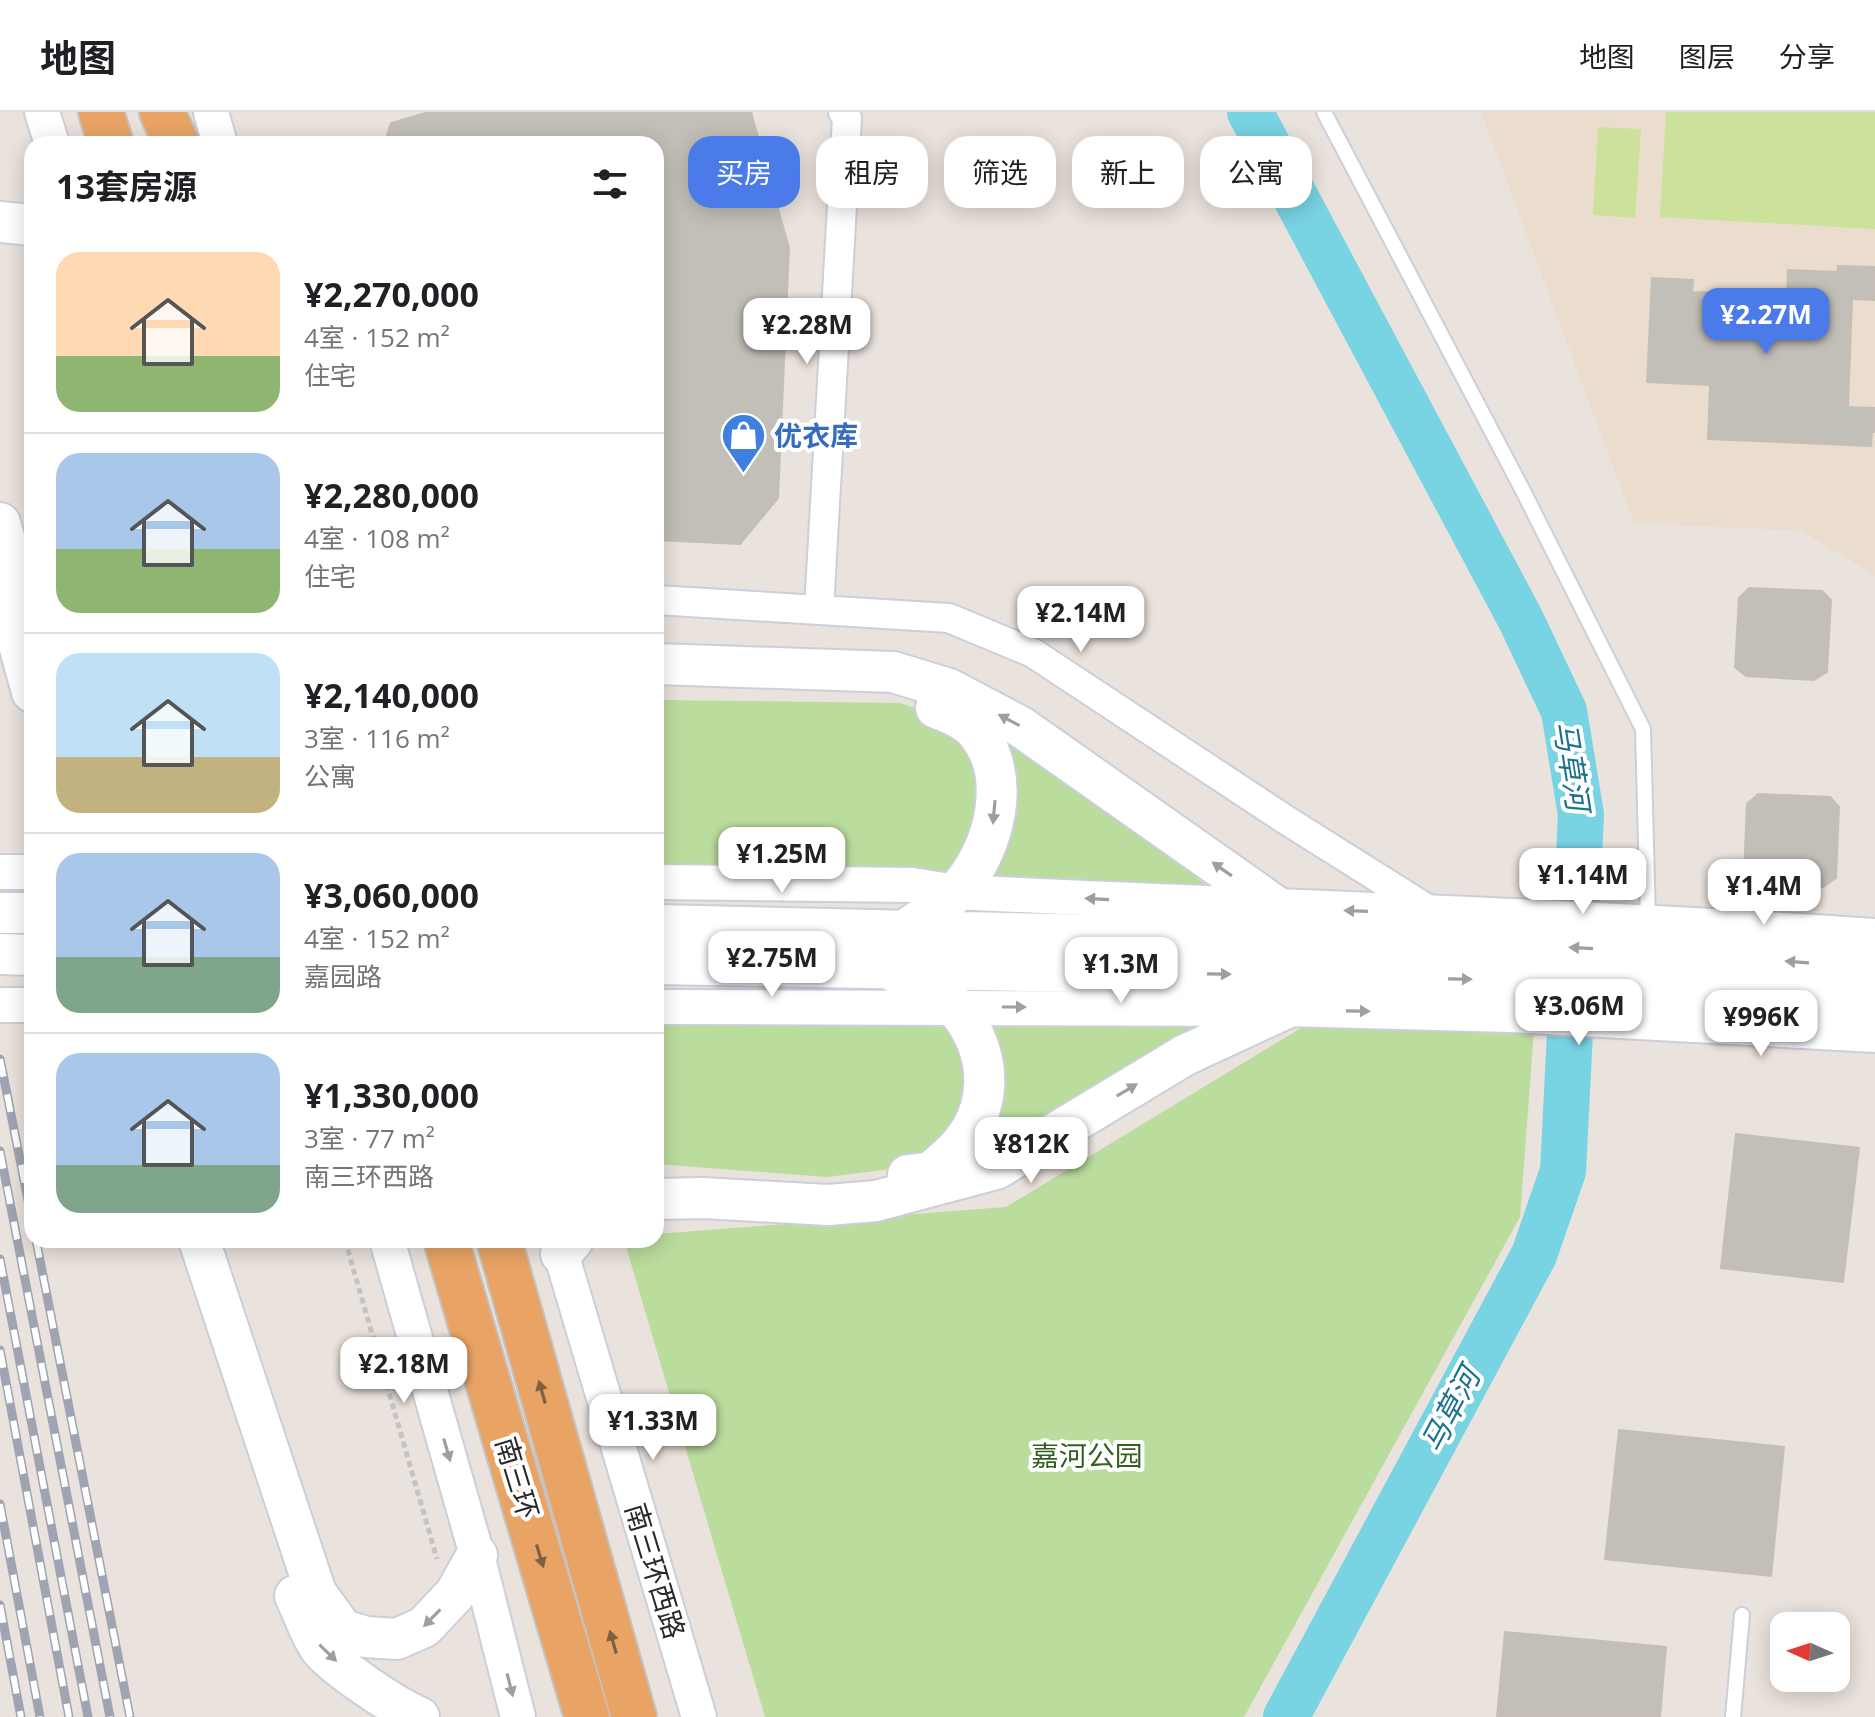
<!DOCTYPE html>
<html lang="zh">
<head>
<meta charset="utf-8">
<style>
	body { margin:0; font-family:"Open Sans","Noto Sans SC",sans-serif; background:#f6f6f6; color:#202124; height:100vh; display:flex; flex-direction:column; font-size:30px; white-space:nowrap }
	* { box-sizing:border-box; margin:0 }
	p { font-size:26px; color:#757577 }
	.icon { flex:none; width:44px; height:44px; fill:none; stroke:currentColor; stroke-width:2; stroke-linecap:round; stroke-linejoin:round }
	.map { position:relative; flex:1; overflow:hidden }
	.details { position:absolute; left:24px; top:24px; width:640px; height:1112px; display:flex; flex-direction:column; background:#fff; border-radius:24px; box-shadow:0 4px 20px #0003 }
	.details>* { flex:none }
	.banner { position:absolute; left:688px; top:24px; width:760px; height:72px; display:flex; gap:16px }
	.needle { width:52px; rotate:273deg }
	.buttons { position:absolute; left:1770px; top:1500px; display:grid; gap:16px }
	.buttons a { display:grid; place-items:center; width:80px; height:80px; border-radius:16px; background:#fff; box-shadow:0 4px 20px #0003; font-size:40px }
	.price { position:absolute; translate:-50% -68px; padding:0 18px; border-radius:16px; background:#fff; color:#222; font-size:26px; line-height:52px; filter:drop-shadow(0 2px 4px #0008) }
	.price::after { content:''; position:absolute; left:50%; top:48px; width:24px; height:18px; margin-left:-12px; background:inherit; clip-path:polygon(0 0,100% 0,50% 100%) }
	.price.active { background:#4b7ae9; color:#fff }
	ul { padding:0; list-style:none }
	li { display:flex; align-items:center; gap:24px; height:200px; padding:0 32px }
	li+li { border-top:2px solid #e0e0e0 }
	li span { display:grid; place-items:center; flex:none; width:224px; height:160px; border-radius:24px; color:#555 }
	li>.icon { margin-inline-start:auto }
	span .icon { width:96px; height:96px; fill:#fffc; stroke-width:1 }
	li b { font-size:34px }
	h2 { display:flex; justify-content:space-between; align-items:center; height:96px; padding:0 32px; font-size:34px }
	.tag { padding:0 28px; border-radius:24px; background:#fff; box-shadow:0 4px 20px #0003; font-size:28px; line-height:72px }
	.tag.active { background:#4b7ae9; color:#fff }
	header { display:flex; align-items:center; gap:48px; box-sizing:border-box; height:112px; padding:0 40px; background:#fff; border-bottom:2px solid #e0e0e0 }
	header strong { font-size:38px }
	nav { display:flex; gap:44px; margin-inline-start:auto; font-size:28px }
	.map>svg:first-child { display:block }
	.education { fill:#eaddcd }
	.green { fill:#badc9d }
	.pitch { fill:#cce29a }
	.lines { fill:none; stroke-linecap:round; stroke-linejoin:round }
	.river { stroke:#78d3e3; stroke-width:46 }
	.building { fill:#c2beb8; stroke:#c5beb6; stroke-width:2 }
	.service-casing { stroke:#cbcfda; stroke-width:18 }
	.minor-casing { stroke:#cbcfda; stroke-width:32 }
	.tertiary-casing { stroke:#cbcfda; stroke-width:38 }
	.secondary-casing { stroke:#cbcfda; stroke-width:44 }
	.trunk-casing { stroke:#c3c3c3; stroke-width:48 }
	.path { stroke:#c3c3c3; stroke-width:5; stroke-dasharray:6 4; stroke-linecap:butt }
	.service { stroke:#fff; stroke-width:14 }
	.minor { stroke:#fff; stroke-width:28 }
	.tertiary { stroke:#fff; stroke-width:34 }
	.secondary { stroke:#fff; stroke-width:40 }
	.trunk { stroke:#e9a465; stroke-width:44 }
	.rail-casing { stroke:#a0a4b2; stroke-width:9 }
	.rail { stroke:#fff; stroke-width:6; stroke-dasharray:18; stroke-linecap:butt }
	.oneway { fill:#9f9f9f }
	.oneway2 { fill:#7f6044 }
	.labels { text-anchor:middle; stroke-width:8; stroke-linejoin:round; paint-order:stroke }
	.shop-label { font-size:28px; font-weight:bold; fill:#366cbe; stroke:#fff; text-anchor:start }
	.park-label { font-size:28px; fill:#345f20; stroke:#fff }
	.street-label { font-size:28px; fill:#292929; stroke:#fff }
	.water-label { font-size:30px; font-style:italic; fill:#1a728d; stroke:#fff }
</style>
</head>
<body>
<header>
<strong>地图</strong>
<nav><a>地图</a><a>图层</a><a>分享</a></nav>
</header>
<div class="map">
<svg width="1875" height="1605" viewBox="0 0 1875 1605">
	<rect width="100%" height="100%" fill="#eae2dc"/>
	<path class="education" d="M1481 0H1875V464L1802 419 1634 411Z"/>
	<path class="green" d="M656 588 900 591 939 604 982 641 972 745 939 766 656 758Z
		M1001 618 1217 781 976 776Z
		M1334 896 1534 918 1520 1105 1244 1605H765L624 1128H656V1122L1006 1095Z
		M975 901 1215 909 969 1055Z
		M656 903 944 907 974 965 963 1016 929 1052 827 1065 656 1052Z"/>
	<path class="pitch" d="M1666 0H1875V117L1660 105Z
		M1598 15 1641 17 1635 106 1593 103Z"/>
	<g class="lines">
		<path class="river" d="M1250 0 1521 508 1564 599 1581 703 1563 1059 1534 1143 1286 1605"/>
	</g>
	<path class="building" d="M429 0H751L789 136 778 386 740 432 656 428V32H384L391 11Z
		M1838 154 1875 155V188L1852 187 1848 295 1875 296V320H1872L1871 334 1708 327 1710 273 1647 270 1652 166 1693 168 1692 180 1787 184 1788 158 1837 160Z
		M1749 476 1822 479 1831 488 1827 560 1814 568 1746 564 1735 555 1739 486Z
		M1758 682 1830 685 1839 695 1836 766 1823 775 1754 771 1744 762 1747 692Z
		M1736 1022 1859 1036 1843 1170 1721 1156Z
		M1619 1318 1784 1335 1771 1464 1605 1447Z
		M1505 1520 1666 1535 1660 1605H1497Z"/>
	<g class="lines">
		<defs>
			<path id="service" d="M1324 0 1521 375 1643 617 1648 809
				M1733 1605 1742 1503"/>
			<path id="minor" d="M656 488 949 506 1033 541 1286 708 1434 801
				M819 497 847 6 843 0"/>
			<path id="tertiary" d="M42 0 52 32
				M211 0 220 32
				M0 760H32
				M656 770 912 773 956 780C1263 795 1569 803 1875 824
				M0 893H32
				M656 895 1287 897 1511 903 1875 923
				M387 1128 477 1443 518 1605
				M557 1128 699 1605"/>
			<path id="secondary" d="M0 110 32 113
				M0 411 22 488
				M0 463 32 580
				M656 552 893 560 949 577 1021 615 1278 796 1331 828
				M0 801H32
				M656 813 1495 832 1648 839 1875 855
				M907 817C923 805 943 794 956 780 995 740 1015 661 974 617 966 608 948 600 936 596
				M0 842 32 843
				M656 852 1520 868 1875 889
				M893 859C907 868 948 885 957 897 996 945 994 1006 946 1047 942 1050 937 1056 932 1059 926 1062 915 1062 908 1063
				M656 1087 703 1086 828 1093 876 1089 996 1057 1185 943 1347 868
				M199 1128 316 1481 343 1518 366 1525 397 1527 424 1515 455 1482 477 1443
				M561 1142 573 1128
				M295 1484C303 1500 310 1522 320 1536 335 1555 396 1596 419 1605"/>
			<path id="trunk" d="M101 0 111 32
				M162 0 177 32
				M446 1128 587 1605
				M499 1128 634 1605"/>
		</defs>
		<use href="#service" class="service-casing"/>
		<use href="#minor" class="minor-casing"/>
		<use href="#tertiary" class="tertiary-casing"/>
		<use href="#secondary" class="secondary-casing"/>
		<use href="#trunk" class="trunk-casing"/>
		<path class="path" d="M345 1128 437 1447"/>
		<use href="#service" class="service"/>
		<use href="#minor" class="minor"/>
		<use href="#tertiary" class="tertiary"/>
		<use href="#secondary" class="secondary"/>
		<use href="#trunk" class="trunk"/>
		<defs>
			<path id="rail" d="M0 947 32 1108
				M0 1039 110 1605
				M36 1128 130 1605
				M0 1147 88 1605
				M0 1238 69 1605
				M0 1392 40 1605
				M0 1493 21 1605"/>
		</defs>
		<use href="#rail" class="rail-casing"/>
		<use href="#rail" class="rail"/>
	</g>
	<defs><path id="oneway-solid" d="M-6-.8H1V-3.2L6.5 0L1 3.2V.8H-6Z" transform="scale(2)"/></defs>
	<g class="oneway">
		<use href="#oneway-solid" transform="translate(1009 608) rotate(-152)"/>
		<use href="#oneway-solid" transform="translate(994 700) rotate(95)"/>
		<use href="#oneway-solid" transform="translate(1222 757) rotate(-145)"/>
		<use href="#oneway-solid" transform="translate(1097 787) rotate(-177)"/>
		<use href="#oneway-solid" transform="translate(1356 799) rotate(-178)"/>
		<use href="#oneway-solid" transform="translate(1581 836) rotate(-177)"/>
		<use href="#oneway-solid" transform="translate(1797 850) rotate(-176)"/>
		<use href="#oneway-solid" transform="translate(1219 862) rotate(1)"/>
		<use href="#oneway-solid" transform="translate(1460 867) rotate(1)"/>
		<use href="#oneway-solid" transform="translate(1014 895)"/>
		<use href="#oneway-solid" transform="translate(1358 899) rotate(1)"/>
		<use href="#oneway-solid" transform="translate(1127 978) rotate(-31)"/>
		<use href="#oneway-solid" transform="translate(447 1338) rotate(74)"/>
		<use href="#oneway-solid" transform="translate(432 1506) rotate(134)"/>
		<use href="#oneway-solid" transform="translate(328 1541) rotate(44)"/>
		<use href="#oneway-solid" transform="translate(510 1573) rotate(76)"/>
	</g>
	<g class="oneway2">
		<use href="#oneway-solid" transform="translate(542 1280) rotate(-106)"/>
		<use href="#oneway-solid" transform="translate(540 1444) rotate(73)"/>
		<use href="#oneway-solid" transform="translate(613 1530) rotate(-106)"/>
	</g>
	<defs>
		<symbol id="shop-pin" viewBox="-11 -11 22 30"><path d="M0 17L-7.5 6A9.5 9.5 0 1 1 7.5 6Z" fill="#3f7fe0" stroke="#fff"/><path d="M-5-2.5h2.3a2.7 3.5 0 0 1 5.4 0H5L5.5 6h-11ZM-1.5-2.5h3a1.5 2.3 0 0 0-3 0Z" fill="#fff"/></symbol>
	</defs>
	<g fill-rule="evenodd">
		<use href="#shop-pin" x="718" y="298" width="51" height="69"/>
	</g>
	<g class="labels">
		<g class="shop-label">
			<text x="774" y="334">优衣库</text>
		</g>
		<g class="park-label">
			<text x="1087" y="1354">嘉河公园</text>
		</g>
		<g class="street-label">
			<text transform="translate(517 1366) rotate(73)" y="10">南三环</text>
			<text transform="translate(655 1459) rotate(73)" y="10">南三环西路</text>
		</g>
		<g class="water-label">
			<text transform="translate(1571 654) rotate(81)" y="10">马草河</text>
			<text transform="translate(1451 1298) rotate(-62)" y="10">马草河</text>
		</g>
	</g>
</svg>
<div class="buttons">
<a><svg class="needle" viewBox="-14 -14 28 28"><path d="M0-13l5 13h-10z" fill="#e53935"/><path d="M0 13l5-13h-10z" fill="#757577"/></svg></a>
</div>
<b class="price active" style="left:1766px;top:244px">¥2.27M</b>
<b class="price" style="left:807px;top:254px">¥2.28M</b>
<b class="price" style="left:1081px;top:542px">¥2.14M</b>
<b class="price" style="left:782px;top:783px">¥1.25M</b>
<b class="price" style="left:1583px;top:804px">¥1.14M</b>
<b class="price" style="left:1764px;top:815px">¥1.4M</b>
<b class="price" style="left:772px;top:887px">¥2.75M</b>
<b class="price" style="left:1121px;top:893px">¥1.3M</b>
<b class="price" style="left:1579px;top:935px">¥3.06M</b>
<b class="price" style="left:1761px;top:946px">¥996K</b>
<b class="price" style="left:1031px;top:1073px">¥812K</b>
<b class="price" style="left:404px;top:1293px">¥2.18M</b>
<b class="price" style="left:653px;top:1350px">¥1.33M</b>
<div class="banner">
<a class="tag active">买房</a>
<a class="tag">租房</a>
<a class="tag">筛选</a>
<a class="tag">新上</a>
<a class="tag">公寓</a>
</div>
<section class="details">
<h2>13套房源<svg class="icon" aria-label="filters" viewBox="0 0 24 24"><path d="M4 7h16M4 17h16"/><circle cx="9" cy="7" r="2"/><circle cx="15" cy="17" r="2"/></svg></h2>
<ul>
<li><span style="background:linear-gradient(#ffd9b3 65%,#8fb573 0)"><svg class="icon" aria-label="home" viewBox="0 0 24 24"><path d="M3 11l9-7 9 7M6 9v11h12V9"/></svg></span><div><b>¥2,270,000</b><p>4室 · 152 m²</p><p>住宅</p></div></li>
<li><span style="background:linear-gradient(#a9c7e8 60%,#8fb573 0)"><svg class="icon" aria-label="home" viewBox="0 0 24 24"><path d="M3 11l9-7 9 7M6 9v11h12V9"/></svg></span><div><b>¥2,280,000</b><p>4室 · 108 m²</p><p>住宅</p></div></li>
<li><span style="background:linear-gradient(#bfe0f5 65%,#c2b280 0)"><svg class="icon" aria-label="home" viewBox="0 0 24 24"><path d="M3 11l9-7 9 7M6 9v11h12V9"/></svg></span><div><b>¥2,140,000</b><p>3室 · 116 m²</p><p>公寓</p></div></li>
<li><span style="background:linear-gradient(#a9c7e8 65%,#7fa58c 0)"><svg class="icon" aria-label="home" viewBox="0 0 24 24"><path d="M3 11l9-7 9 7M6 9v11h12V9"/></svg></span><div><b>¥3,060,000</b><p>4室 · 152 m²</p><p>嘉园路</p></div></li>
<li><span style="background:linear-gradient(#a9c7e8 70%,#7fa58c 0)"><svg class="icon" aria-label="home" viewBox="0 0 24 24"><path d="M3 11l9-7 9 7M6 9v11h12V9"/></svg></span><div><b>¥1,330,000</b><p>3室 · 77 m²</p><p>南三环西路</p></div></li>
</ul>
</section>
</div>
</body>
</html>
